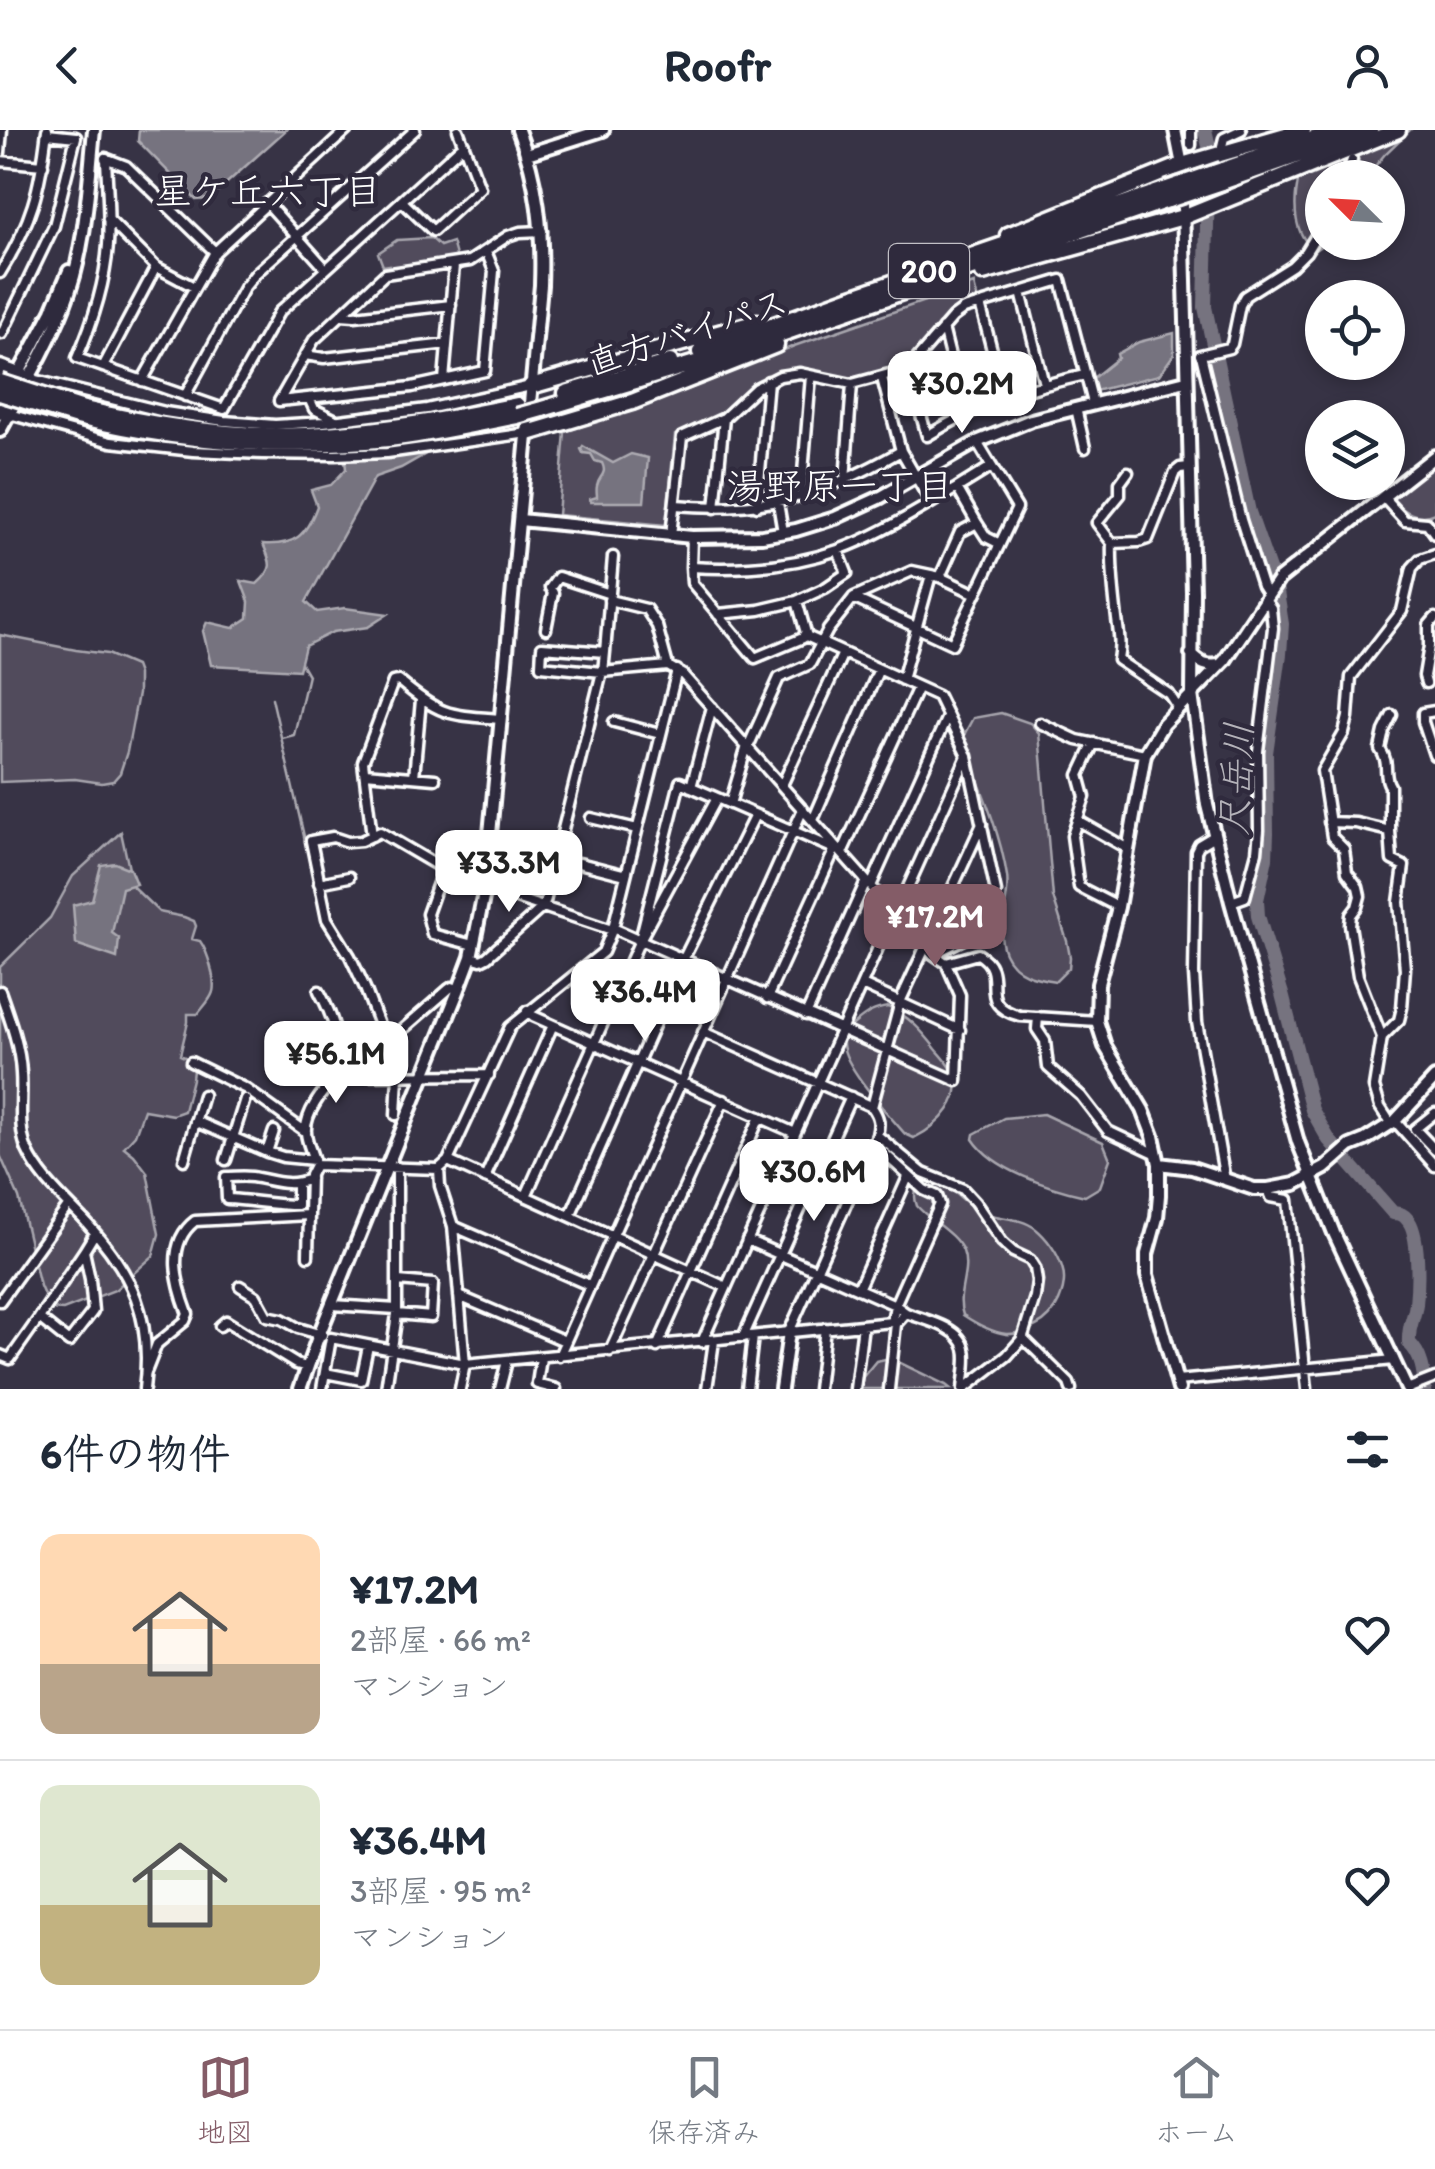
<!DOCTYPE html>
<html lang="ja">
<head>
<meta charset="utf-8">
<style>
	body { margin:0; font-family:Itim,"Klee One",sans-serif; background:#f2f2f3; color:#1f2937; height:100vh; display:flex; flex-direction:column; font-size:38px; white-space:nowrap }
	* { box-sizing:border-box; margin:0 }
	p { font-size:32px; color:#747a83 }
	.icon { flex:none; width:55px; height:55px; fill:none; stroke:currentColor; stroke-width:2; stroke-linecap:round; stroke-linejoin:round }
	.map { position:relative; height:1259px; overflow:hidden }
	.panel { display:flex; flex-direction:column; background:#fff; flex:1 }
	.panel>* { flex:none }
	.needle { width:65px; rotate:294deg }
	.buttons { position:absolute; left:1305px; top:30px; display:grid; gap:20px }
	.buttons a { display:grid; place-items:center; width:100px; height:100px; border-radius:50%; background:#fff; box-shadow:0 5px 15px #0003; font-size:50px }
	.price { position:absolute; translate:-50% -85px; padding:0 22px; border-radius:20px; background:#fff; color:#222; font-size:32px; line-height:65px; filter:drop-shadow(0 2px 5px #0008) }
	.price::after { content:''; position:absolute; left:50%; top:60px; width:30px; height:22px; margin-left:-15px; background:inherit; clip-path:polygon(0 0,100% 0,50% 100%) }
	.price.current { background:#845c67; color:#fff }
	ul { padding:0; list-style:none }
	li { display:flex; align-items:center; gap:30px; height:250px; padding:0 40px }
	li+li { border-top:2px solid #e0e1e3 }
	li span { display:grid; place-items:center; flex:none; width:280px; height:200px; border-radius:20px; color:#555 }
	li>.icon { margin-inline-start:auto }
	span .icon { width:120px; height:120px; fill:#fffc; stroke-width:1 }
	li b { font-size:42px }
	h2 { display:flex; justify-content:space-between; align-items:center; height:120px; padding:0 40px; font-size:42px }
	header { display:flex; justify-content:space-between; align-items:center; height:130px; padding:0 40px; background:#fff; font-size:45px; font-weight:700 }
	.tabs { display:flex; justify-content:space-around; align-items:center; height:140px; border-top:2px solid #e0e1e3; background:#fff; font-size:28px; color:#747a83 }
	.tabs a { display:grid; justify-items:center; gap:5px }
	.tabs .current { color:#845c67 }
	.map>svg:first-child { display:block }
	.green { fill:#514c5c; stroke:#a8a6ae; stroke-width:2.5 }
	.water { fill:#76737f; stroke:#adabb2; stroke-width:2.5 }
	.lines { fill:none; stroke-linecap:round; stroke-linejoin:round }
	.stream { stroke:#adabb2; stroke-width:2.5 }
	.river { stroke:#76737f; stroke-width:14 }
	.minor-casing { stroke:#fff; stroke-width:15 }
	.tertiary-casing { stroke:#fff; stroke-width:18 }
	.trunk-casing { stroke:#fff; stroke-width:21 }
	.minor { stroke:#2f2a3d; stroke-width:8 }
	.tertiary { stroke:#2f2a3d; stroke-width:10 }
	.trunk { stroke:#2f2a3d; stroke-width:14 }
	.trunk-bridge-casing { stroke:#fff; stroke-width:21; stroke-linecap:butt }
	.trunk-bridge { stroke:#2f2a3d; stroke-width:14 }
	.labels { text-anchor:middle; stroke-width:9; stroke-linejoin:round; paint-order:stroke }
	.shield { fill:#2f2a3d; stroke:#c1bfc5; stroke-width:2.5 }
	.shield-label { font-size:32px; font-weight:bold; fill:#fff }
	.street-label { font-size:35px; fill:#fff; stroke:#2f2a3d }
	.neighbourhood-label { font-size:38px; fill:#fff; stroke:#2f2a3d }
	.water-label { font-size:38px; font-style:italic; fill:#b4b2b9; stroke:#2f2a3d }
</style>
</head>
<body>
<header><svg class="icon" aria-label="back" viewBox="0 0 24 24"><path d="M15 5l-7 7 7 7"/></svg>Roofr<svg class="icon" aria-label="person" viewBox="0 0 24 24"><circle cx="12" cy="8" r="4"/><path d="M4 21q1-7 8-7t8 7"/></svg></header>
<div class="map">
<svg width="1435" height="1259" viewBox="0 0 1435 1259">
	<rect width="100%" height="100%" fill="#373345"/>
	<filter id="ink" filterUnits="userSpaceOnUse"><feTurbulence type="fractalNoise" baseFrequency=".01" numOctaves="2"/><feDisplacementMap in="SourceGraphic" scale="20" xChannelSelector="R" yChannelSelector="G"/><feConvolveMatrix kernelMatrix="1 2 1 2 8 2 1 2 1" color-interpolation-filters="sRGB"/></filter>
	<g filter="url(#ink)">
		<path class="green" d="M1311 0H1410L1385 24 1366 47 1322 48V112L1325 113 1315 120C1279 95 1302 34 1311 0Z
			M431 108 440 116 452 112 457 129 391 140 390 135 383 136 378 123 397 110Z
			M974 154 978 171 963 177 949 187 904 237 851 251 802 240 776 243 754 255 724 284 675 305 666 395 558 385 565 302 689 259 794 216Z
			M1435 334V383C1418 391 1403 381 1392 369Z
			M0 505 76 520 107 524 135 536 138 544V564L127 622 120 643 113 651 102 653 75 649 0 652Z
			M1001 583 1030 593 1039 603 1053 767 1067 811 1070 827 1069 838 1056 851C1036 848 1015 845 1005 823 994 798 1011 772 1007 746 1000 701 980 656 963 613L965 603 973 588Z
			M121 702 133 757 159 782 184 787 194 791 196 796 192 809 200 811C208 822 216 850 213 862 210 871 203 877 198 884H188V892L180 925 194 931 192 949 184 981 173 985 144 980 135 1005 124 1017 134 1025 147 1042 159 1104 153 1126 115 1160 63 1180 50 1179 40 1156 19 1068 0 1025V837L50 788 73 746Z
			M888 877C909 886 922 901 936 919 941 925 947 931 951 938 969 968 938 996 914 1008L905 1004C889 985 844 937 843 914 842 905 848 899 854 894 866 884 873 879 888 877Z
			M1043 984 1103 1012 1110 1029 1100 1057 1085 1066C1049 1058 993 1040 973 1009L974 1004 1004 988Z
			M923 1051C954 1050 959 1074 984 1083 1000 1089 1021 1087 1036 1099 1046 1107 1058 1123 1062 1137 1069 1157 1056 1187 1036 1196 1027 1200 1016 1205 1006 1204 992 1202 975 1193 963 1185 955 1164 971 1142 963 1121 955 1103 930 1091 917 1076 913 1065 915 1060 923 1051Z
			M890 1228 946 1255 951 1259H853L876 1231Z"/>
		<path class="water" d="M139 0H286L209 69 196 70 138 11Z
			M1174 203V224L1159 245 1095 261 1093 248 1118 228 1117 224 1139 212Z
			M380 278 431 321 401 338 375 347 306 472 317 482 345 478 388 484 368 497 333 502 305 516 299 540 211 535 203 501 207 492 233 498 248 488 249 472 241 451 257 454C274 439 272 434 263 414 295 416 306 406 317 376L311 360 331 355 346 339 345 330 362 281Z
			M583 316 613 333 631 324 648 328 644 372H591L590 369 597 367C597 363 596 360 597 356 598 346 608 345 602 333L595 331 591 324 583 323 581 319Z
			M115 733 130 739 136 754 122 758 112 803 119 808 117 828 76 814 73 775 92 770 101 735Z"/>
		<g class="lines">
			<path class="stream" d="M272 568 309 728 322 793 351 838
				M282 608 294 605 308 545 301 533
				M359 854 392 940 393 964"/>
			<path class="river" d="M1205 0 1209 16 1205 177 1249 382 1277 462 1282 494 1280 524 1266 623 1267 703 1266 728 1257 770 1258 786 1282 864 1312 980 1329 1010 1393 1083C1400 1084 1402 1083 1407 1089 1420 1102 1418 1155 1416 1174 1414 1191 1408 1193 1409 1213 1422 1225 1424 1243 1425 1259"/>
			<defs>
				<path id="minor" d="M1191 0V15
					M0 23 2 0
					M1220 24 1224 8 1241 0
					M105 28 126 36 215 122
					M106 28C107 57 110 86 108 115 105 154 93 192 77 228L224 279 279 182 464 14
					M0 31 43 35
					M1346 48 1352 30
					M402 71 433 101 480 58 458 0
					M267 73 326 139
					M108 89 156 137 194 157
					M486 121 494 141 485 241 412 257 279 271 314 210 385 144 470 131 508 106 520 102 542 101
					M0 143C32 92 40 60 47 0
					M1021 162 1044 254
					M980 174 1004 266
					M341 185 355 186 451 175
					M943 198 964 283
					M0 203 2 204 54 96 76 7 47 4
					M305 225 324 228 447 214
					M1200 225 1229 218 1232 214 1240 175 1245 166 1292 136 1306 122 1322 96
					M1201 225 1241 390 1262 456 1267 464
					M103 237 156 137
					M908 239 927 306C979 274 1026 258 1085 245
					M27 248 165 282 224 291 275 295 324 292 427 279 531 256
					M444 250 454 135
					M142 251 215 122 347 0
					M185 266 244 158 256 143 415 0
					M309 268 314 279 334 289
					M1076 278 1085 318
					M9 284 111 312 193 321 262 324 335 325 387 323 528 303
					M901 321 931 373
					M1128 342 1120 353V365L1097 393 1112 413C1111 438 1114 464 1117 489 1119 504 1121 514 1118 530L1169 564 1178 578
					M845 351 852 254
					M801 367 811 246
					M1384 368 1405 391 1427 393 1435 404
					M778 373 783 402
					M675 375C766 383 822 366 901 321L882 248
					M757 376 768 251
					M715 378 724 288
					M977 393 957 358 991 337
					M671 405 682 307 724 288 756 258 780 246 800 243 852 254 908 239 953 187 964 179 1061 150 1093 273
					M692 407 691 437C739 440 792 436 838 420 880 405 918 380 957 358
					M1112 413 1139 412 1148 409 1175 342 1180 338 1189 337
					M691 437 692 453 755 528 803 508 806 503 797 471 759 480 718 484
					M940 447 960 402 977 393 986 407 1000 414
					M853 468 952 514 976 464
					M609 470 646 479 657 496 668 536
					M797 471 825 458 847 443 838 420
					M546 499 553 463 550 458 558 447 610 464
					M804 505 938 566 967 626 996 762 976 803 933 824
					M605 522 613 427
					M602 542 541 536 542 517 605 522 603 542
					M902 550 931 445
					M1426 553 1424 546 1429 516V495L1435 488
					M614 592 660 604
					M1040 593 1077 610 1145 624
					M1094 613 1079 645 1085 667 1072 706 1078 750 1079 757 1118 777
					M748 617 779 548 810 534 828 500 854 467 912 441 940 447 976 464 1017 378 977 312
					M1434 625 1423 592V583L1435 581
					M365 643 435 649
					M414 647 421 570
					M782 655 843 523
					M691 657 712 577
					M717 668 640 810 680 652 837 720
					M730 674 747 616
					M591 688 637 699
					M813 690 879 539
					M1077 690 1128 719
					M1329 692 1356 693 1390 701 1392 730 1404 736 1399 772 1405 839 1402 878 1399 890 1382 907
					M1390 701V656C1382 644 1391 635 1380 619L1384 601 1392 585
					M372 706 363 632 393 552 399 551C441 586 448 585 501 589
					M1214 706 1199 715 1196 721 1194 844 1197 892 1225 1050
					M842 723 918 557
					M579 733 626 745
					M443 739 427 784 432 804 473 815
					M319 753 349 747
					M871 756 947 587
					M1231 772 1245 767 1257 722 1259 700 1258 621 1273 498 1271 478 1264 469
					M896 784 967 626
					M471 827 481 830 487 827 544 776 602 542 668 536 683 545 894 782 933 824 946 833 960 865 957 951 613 798
					M946 833 978 824C1012 844 971 873 1020 886L1097 891
					M862 855 960 900
					M0 861C9 887 20 916 21 943 23 968 17 996 27 1020 39 1047 65 1070 85 1091 133 1143 153 1188 144 1259
					M319 861C336 892 340 910 336 946
					M767 868 835 719
					M527 881 533 886 795 1003
					M806 885 866 751
					M1038 887 1037 899 1045 911 1048 937 1081 966 1108 1001 1157 1024
					M703 902 872 977C879 987 880 993 877 1005L789 1202
					M387 913 449 859 452 857 459 859
					M191 932 246 959 306 1002
					M872 977 900 872 982 694
					M1435 983 1415 999 1435 1020
					M396 985 398 945 365 858 350 826 327 789 311 711 333 707 348 712 361 711 380 702 462 750 612 800
					M195 991 267 1022 283 1027 314 1030
					M1395 991 1435 1036
					M1391 994 1380 977 1374 957 1382 907 1358 846 1350 795 1351 785 1357 777 1360 766 1358 757 1347 742 1344 719 1332 707 1322 641 1344 603 1348 587 1351 547 1402 481 1412 438 1420 429 1435 424
					M877 1005 923 1043 963 1059 975 1072 1002 1112 1013 1122 1030 1130 1035 1138 1037 1151 1035 1167 1022 1209 1007 1226 964 1259
					M873 1013 924 1060 937 1066 940 1074 895 1175 906 1183
					M267 1022 274 1001
					M184 1030 203 965
					M226 1030 245 969
					M448 1031 726 1157
					M315 1035 439 1039 448 1031 510 897 603 822 613 798 677 540
					M439 1039 440 1056 453 1096 465 1234 460 1259
					M485 1048 553 895
					M297 1054V1075C273 1075 251 1070 227 1069L226 1047C234 1047 244 1046 252 1047 273 1050 287 1058 310 1049
					M1268 1059 1271 1067 1288 1070 1307 1259
					M526 1066 640 810
					M570 1086 683 830 755 685
					M453 1096 589 1155
					M747 1110 895 1175 892 1192
					M308 1126 309 1085
					M240 1156 256 1166 267 1186 282 1189 298 1198 322 1205
					M858 1159 908 1047
					M459 1166 565 1211
					M0 1171 69 1075
					M332 1175 397 1179
					M397 1184 431 1187 433 1154 398 1151
					M39 1188 84 1121
					M220 1196 226 1191 296 1234 307 1237
					M743 1207 851 967
					M1022 1207 1069 1253 1071 1259
					M702 1212 894 782
					M657 1217 760 987
					M610 1221 724 970
					M0 1225 10 1229 39 1188 69 1212 93 1181 90 1149 84 1121 95 1103
					M559 1226 803 679
					M541 1228 537 1254 556 1259
					M146 1242 157 1214 185 1191 188 1184C177 1155 165 1114 195 1091L309 1085 310 1045 315 1035C313 1024 307 1014 306 1003 304 983 324 960 336 946L489 945
					M325 1243 361 1250 368 1216
					M1177 1251 1394 1230
					M322 1259 331 1208 465 1234 892 1192 896 1194
					M386 1259 397 1184V1037
					M500 1259 507 1231
					M707 1259 714 1211
					M747 1259 753 1206
					M818 1259 825 1198
					M855 1259 863 1195
					M889 1259 896 1194 906 1183C924 1190 960 1196 965 1219 968 1230 964 1247 963 1259
					M1407 1259 1435 1248"/>
				<path id="tertiary" d="M1175 0 1182 35 1193 462 1192 564 1207 675 1231 772 1298 1012 1334 1103 1407 1259
					M527 24 603 0
					M17 247 52 181 69 141
					M0 301C21 262 48 217 64 176 86 121 88 58 94 0
					M520 390 692 407 762 406 796 400 835 388 881 367 977 312 1031 290 1186 251
					M1191 524C1201 534 1206 537 1220 535
					M1159 1034 1192 1038 1254 1059H1268L1295 1054 1325 1038 1350 1016 1365 1010 1395 991 1435 948
					M300 1259 317 1210 459 859 471 827 485 758 541 155C543 101 538 51 518 0
					M781 1259 789 1202
					M1179 1259 1147 1145V1124L1157 1088 1159 1065V1034L1153 1006 1143 980 1105 916 1097 891 1098 854 1118 777 1145 624 1163 594 1225 530 1279 449 1435 326"/>
				<path id="trunk" d="M1222 40 1339 0
					M1222 52 1370 0
					M1008 105 1182 35 1303 0
					M983 143 1183 87 1398 0
					M700 222 851 167 1167 59
					M0 238 27 248
					M531 256 757 192
					M566 263 670 232
					M80 278C159 297 243 310 325 304 390 300 453 288 517 275
					M542 279 709 229 1168 70
					M0 281 9 284
					M77 287C180 312 283 320 388 309 432 304 474 294 517 286
					M528 303 632 272 776 215"/>
			</defs>
			<use href="#minor" class="minor-casing"/>
			<use href="#tertiary" class="tertiary-casing"/>
			<use href="#trunk" class="trunk-casing"/>
			<use href="#minor" class="minor"/>
			<use href="#tertiary" class="tertiary"/>
			<use href="#trunk" class="trunk"/>
			<defs>
				<path id="trunk-bridge" d="M1167 59 1222 40
					M1168 70 1222 52
					M0 252 80 278
					M0 263 77 287
					M517 286 542 279"/>
			</defs>
			<use href="#trunk-bridge" class="trunk-bridge-casing"/>
			<use href="#trunk-bridge" class="trunk-bridge"/>
		</g>
	</g>
	<g class="labels">
		<rect class="shield" x="889" y="114" width="80" height="54" rx="8"/>
		<g class="shield-label">
			<text x="929" y="152">200</text>
		</g>
		<g class="street-label">
			<text transform="translate(687 202) rotate(-18)" y="12">直方バイパス</text>
		</g>
		<g class="neighbourhood-label">
			<text x="268" y="74">星ケ丘六丁目</text>
			<text x="840" y="369">湯野原一丁目</text>
		</g>
		<g class="water-label">
			<text transform="translate(1236 649) rotate(-87)" y="13">尺岳川</text>
		</g>
	</g>
</svg>
<div class="buttons">
<a><svg class="needle" viewBox="-14 -14 28 28"><path d="M0-13l5 13h-10z" fill="#e53935"/><path d="M0 13l5-13h-10z" fill="#747a83"/></svg></a>
<a><svg class="icon" aria-label="locate" viewBox="0 0 24 24"><circle cx="12" cy="12" r="6"/><path d="M12 2v4M12 18v4M2 12h4M18 12h4"/></svg></a>
<a><svg class="icon" aria-label="layers" viewBox="0 0 24 24"><path d="M12 4l9 5-9 5-9-5zM3 14l9 5 9-5"/></svg></a>
</div>
<b class="price" style="left:962px;top:306px">¥30.2M</b>
<b class="price" style="left:509px;top:785px">¥33.3M</b>
<b class="price current" style="left:935px;top:839px">¥17.2M</b>
<b class="price" style="left:645px;top:914px">¥36.4M</b>
<b class="price" style="left:336px;top:976px">¥56.1M</b>
<b class="price" style="left:814px;top:1094px">¥30.6M</b>
</div>
<section class="panel">
<h2>6件の物件<svg class="icon" aria-label="filters" viewBox="0 0 24 24"><path d="M4 7h16M4 17h16"/><circle cx="9" cy="7" r="2"/><circle cx="15" cy="17" r="2"/></svg></h2>
<ul>
<li><span style="background:linear-gradient(#ffd9b3 65%,#b9a48a 0)"><svg class="icon" aria-label="home" viewBox="0 0 24 24"><path d="M3 11l9-7 9 7M6 9v11h12V9"/></svg></span><div><b>¥17.2M</b><p>2部屋 · 66 m²</p><p>マンション</p></div><svg class="icon" aria-label="heart" viewBox="0 0 24 24"><path d="M12 20l-8-8c-3-5 5-10 8-4 3-6 11-1 8 4z"/></svg></li>
<li><span style="background:linear-gradient(#dfe7d0 60%,#c2b280 0)"><svg class="icon" aria-label="home" viewBox="0 0 24 24"><path d="M3 11l9-7 9 7M6 9v11h12V9"/></svg></span><div><b>¥36.4M</b><p>3部屋 · 95 m²</p><p>マンション</p></div><svg class="icon" aria-label="heart" viewBox="0 0 24 24"><path d="M12 20l-8-8c-3-5 5-10 8-4 3-6 11-1 8 4z"/></svg></li>
</ul>
</section>
<nav class="tabs">
<a class="current"><svg class="icon" aria-label="map" viewBox="0 0 24 24"><path d="M3 6l6-2 6 2 6-2v14l-6 2-6-2-6 2zM9 4v14M15 6v14"/></svg>地図</a>
<a><svg class="icon" aria-label="saved" viewBox="0 0 24 24"><path d="M7 4h10v16l-5-4-5 4z"/></svg>保存済み</a>
<a><svg class="icon" aria-label="home" viewBox="0 0 24 24"><path d="M3 11l9-7 9 7M6 9v11h12V9"/></svg>ホーム</a>
</nav>
</body>
</html>
